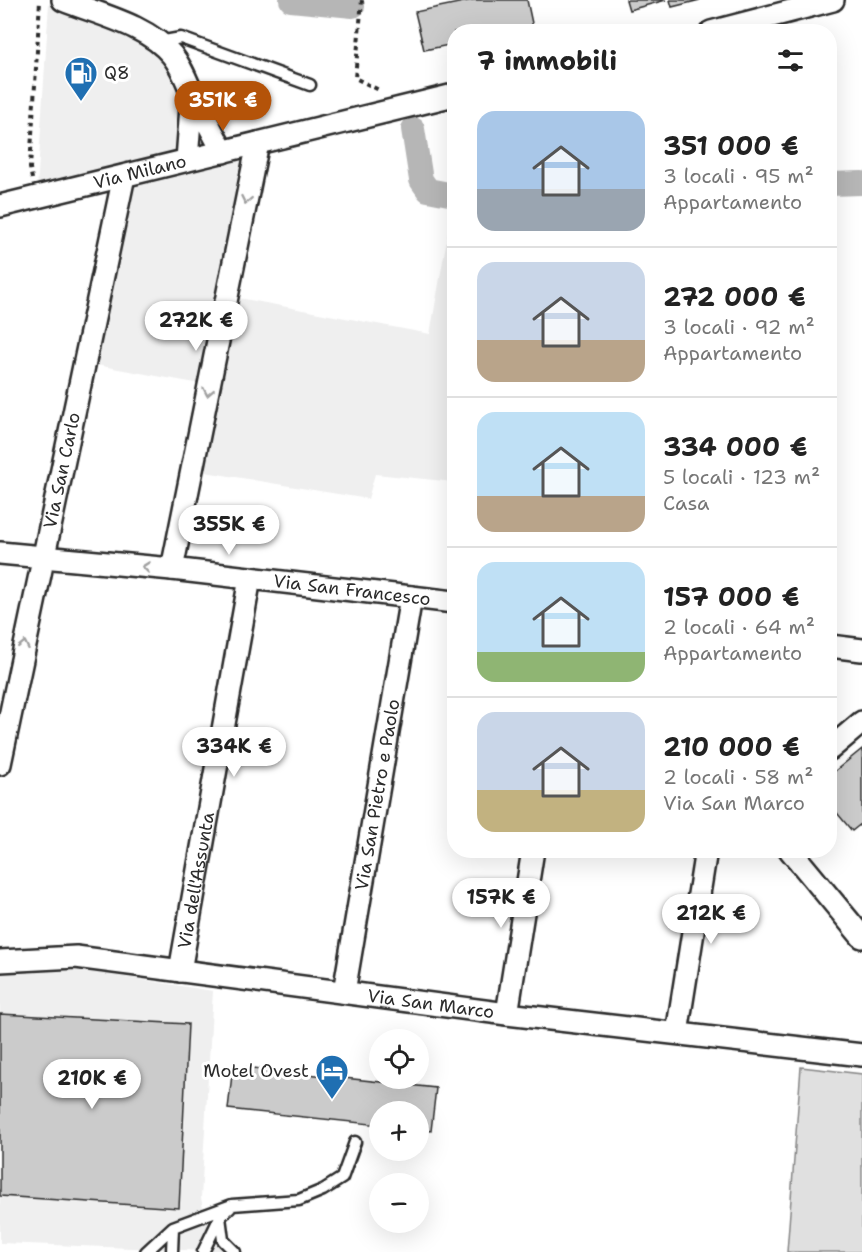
<!DOCTYPE html>
<html lang="it">
<head>
<meta charset="utf-8">
<style>
	body { margin:0; font-family:"Shantell Sans",sans-serif; background:#f6f6f6; color:#222; height:100vh; display:flex; flex-direction:column; font-size:22px; white-space:nowrap }
	* { box-sizing:border-box; margin:0 }
	p { font-size:20px; color:#767676 }
	.icon { flex:none; width:33px; height:33px; fill:none; stroke:currentColor; stroke-width:2; stroke-linecap:round; stroke-linejoin:round }
	.map { position:relative; flex:1; overflow:hidden }
	.drawer { position:absolute; left:447px; top:24px; width:390px; height:834px; display:flex; flex-direction:column; background:#fff; border-radius:24px; box-shadow:0 6px 24px #0002 }
	.drawer>* { flex:none }
	.buttons { position:absolute; left:369px; top:1029px; display:grid; gap:12px }
	.buttons a { display:grid; place-items:center; width:60px; height:60px; border-radius:50%; background:#fff; box-shadow:0 6px 24px #0002; font-size:30px }
	.price { position:absolute; translate:-50% -51px; padding:0 14px; border-radius:21px; background:#fff; color:#222; font-size:20px; line-height:39px; filter:drop-shadow(0 2px 3px #0008) }
	.price::after { content:''; position:absolute; left:50%; top:36px; width:18px; height:14px; margin-left:-9px; background:inherit; clip-path:polygon(0 0,100% 0,50% 100%) }
	.price.on { background:#b45309; color:#fff }
	ul { padding:0; list-style:none }
	li { display:flex; align-items:center; gap:18px; height:150px; padding:0 30px }
	li+li { border-top:2px solid #e0e0e0 }
	li span { display:grid; place-items:center; flex:none; width:168px; height:120px; border-radius:18px; color:#555 }
	li>.icon { margin-inline-start:auto }
	span .icon { width:72px; height:72px; fill:#fffc; stroke-width:1 }
	li b { font-size:26px }
	h2 { display:flex; justify-content:space-between; align-items:center; height:72px; padding:0 30px; font-size:26px }
	.map>svg:first-child { display:block }
	.built { fill:#efefef }
	.green { fill:#e0e0e0; stroke:#868686; stroke-width:1.5 }
	.lines { fill:none; stroke-linecap:round; stroke-linejoin:round }
	.canal { stroke:#b6b6b6; stroke-width:24 }
	.building { fill:#cbcbcb; stroke:#2b2b2b; stroke-width:1.5 }
	.lane-casing { stroke:#2b2b2b; stroke-width:15 }
	.street-casing { stroke:#2b2b2b; stroke-width:26 }
	.path { stroke:#2b2b2b; stroke-width:4; stroke-dasharray:4.5 4.5; stroke-linecap:butt }
	.lane { stroke:#fff; stroke-width:10 }
	.street { stroke:#fff; stroke-width:21 }
	.oneway { stroke:#a0a0a0 }
	.labels { text-anchor:middle; stroke-width:6; stroke-linejoin:round; paint-order:stroke }
	.poi-label { font-size:18px; fill:#2b2b2b; stroke:#fff; text-anchor:start }
	.street-label { font-size:18px; fill:#2b2b2b; stroke:#fff }
</style>
</head>
<body>
<div class="map">
<svg width="862" height="1252" viewBox="0 0 862 1252">
	<rect width="100%" height="100%" fill="#fff"/>
	<filter id="ink" filterUnits="userSpaceOnUse"><feTurbulence type="fractalNoise" baseFrequency=".0167" numOctaves="2"/><feDisplacementMap in="SourceGraphic" scale="12" xChannelSelector="R" yChannelSelector="G"/><feConvolveMatrix kernelMatrix="1 2 1 2 8 2 1 2 1" color-interpolation-filters="sRGB"/></filter>
	<g filter="url(#ink)">
		<path class="built" d="M49 3 130 34 164 57 184 93 179 155 37 189Z
			M263 150 234 297 430 334 452 210H454V482L375 474 368 499 199 471 217 387 91 364 130 182Z
			M79 970 213 991 201 1198 205 1219 218 1239 238 1252 0 1243V973Z"/>
		<path class="green" d="M801 1067 862 1074V1252H787Z"/>
		<g class="lines">
			<path class="canal" d="M291 0 353 6
				M413 129 421 180 428 190 454 195
				M830 184 862 183"/>
		</g>
		<path class="building" d="M473 0H527L533 28 513 32H454V44L424 50 415 12Z
			M626 0H666L629 10Z
			M670 0H700L672 7Z
			M862 749V823L852 831 833 808 830 811V775Z
			M0 1014 188 1024 179 1208 0 1196Z
			M233 1066 436 1088 431 1131 418 1129V1112H380V1125L228 1109Z"/>
		<g class="lines">
			<defs>
				<path id="lane" d="M159 42 181 38 310 85
					M230 1208 220 1217 223 1240 235 1252
					M146 1252 173 1227 232 1205 299 1200 323 1190 342 1178 355 1142
					M172 1252 173 1227
					M203 1252 220 1217"/>
				<g id="street">
					<path d="M63 0C97 14 148 25 172 55 181 66 186 79 192 93"/>
					<path d="M711 32 833 0"/>
					<path d="M187 160 192 93 223 152"/>
					<path id="s1" d="M0 206 454 95"/>
					<path id="s2" d="M0 553 172 569 454 602"/>
					<path d="M172 569 258 143"/>
					<path d="M830 646 862 650"/>
					<path d="M830 749 862 722"/>
					<path id="s3" d="M0 764 124 176"/>
					<path d="M790 850 862 937"/>
					<path id="s4" d="M0 961 76 957 507 1014 862 1055"/>
					<path id="s5" d="M180 971 250 578"/>
					<path id="s6" d="M344 992 411 597"/>
					<path d="M507 1014 533 850"/>
					<path d="M677 1033 706 850"/>
				</g>
			</defs>
			<use href="#lane" class="lane-casing"/>
			<use href="#street" class="street-casing"/>
			<path class="path" d="M362 0 355 78 381 91
				M32 179 30 168 40 1"/>
			<use href="#lane" class="lane"/>
			<use href="#street" class="street"/>
		</g>
		<defs><path id="oneway-chevron" d="M-2-3.5L2.5 0L-2 3.5" fill="none" stroke-width="1.6" stroke-linecap="round" stroke-linejoin="round" transform="scale(1.5)"/></defs>
		<g class="oneway">
			<use href="#oneway-chevron" transform="translate(246 200) rotate(101)"/>
			<use href="#oneway-chevron" transform="translate(208 392) rotate(101)"/>
			<use href="#oneway-chevron" transform="translate(146 567) rotate(-174)"/>
			<use href="#oneway-chevron" transform="translate(24 645) rotate(-79)"/>
		</g>
	</g>
	<defs>
		<symbol id="fuel-pin" viewBox="-11 -11 22 30"><path d="M0 17L-7.5 6A9.5 9.5 0 1 1 7.5 6Z" fill="#1f6fb2" stroke="#fff"/><path d="M-5.5-6h7V0h2V4h1.3V-2.5L3-4.5l.8-.8L6-3V5H2.5V1h-1V6h-7ZM-4.2-4.7v3.2H.2V-4.7Z" fill="#fff"/></symbol>
		<symbol id="hotel-pin" viewBox="-11 -11 22 30"><path d="M0 17L-7.5 6A9.5 9.5 0 1 1 7.5 6Z" fill="#1f6fb2" stroke="#fff"/><path d="M-6-4.5h1.5V1H6V5H4.5V3h-9V5H-6ZM-4 0a1.8 1.8 0 1 1 3.6 0ZM.5 0V-2.5h3Q6-2.5 6 0Z" fill="#fff"/></symbol>
	</defs>
	<g fill-rule="evenodd">
		<use href="#fuel-pin" x="62" y="54" width="38" height="52"/>
		<use href="#hotel-pin" x="313" y="1052" width="38" height="52"/>
	</g>
	<g class="labels">
		<g class="poi-label">
			<text x="104" y="79">Q8</text>
			<text x="309" y="1077" text-anchor="end">Motel Ovest</text>
		</g>
		<g class="street-label">
			<text dy="6" stroke="none"><textPath href="#s1" startOffset="144">Via Milano</textPath></text>
			<text dy="6" stroke="none"><textPath href="#s3" startOffset="300">Via San Carlo</textPath></text>
			<text dy="6" stroke="none"><textPath href="#s2" startOffset="354">Via San Francesco</textPath></text>
			<text dy="6" stroke="none"><textPath href="#s6" startOffset="200">Via San Pietro e Paolo</textPath></text>
			<text dy="6" stroke="none"><textPath href="#s5" startOffset="92">Via dell'Assunta</textPath></text>
			<text dy="6" stroke="none"><textPath href="#s4" startOffset="434">Via San Marco</textPath></text>
		</g>
	</g>
</svg>
<div class="buttons">
<a><svg class="icon" aria-label="locate" viewBox="0 0 24 24"><circle cx="12" cy="12" r="6"/><path d="M12 2v4M12 18v4M2 12h4M18 12h4"/></svg></a>
<a>+</a>
<a>−</a>
</div>
<b class="price on" style="left:223px;top:132px">351K €</b>
<b class="price" style="left:196px;top:352px">272K €</b>
<b class="price" style="left:229px;top:556px">355K €</b>
<b class="price" style="left:234px;top:778px">334K €</b>
<b class="price" style="left:501px;top:929px">157K €</b>
<b class="price" style="left:711px;top:945px">212K €</b>
<b class="price" style="left:92px;top:1110px">210K €</b>
<section class="drawer">
<h2>7 immobili<svg class="icon" aria-label="filters" viewBox="0 0 24 24"><path d="M4 7h16M4 17h16"/><circle cx="9" cy="7" r="2"/><circle cx="15" cy="17" r="2"/></svg></h2>
<ul>
<li><span style="background:linear-gradient(#a9c7e8 65%,#9aa5b1 0)"><svg class="icon" aria-label="home" viewBox="0 0 24 24"><path d="M3 11l9-7 9 7M6 9v11h12V9"/></svg></span><div><b>351 000 €</b><p>3 locali · 95 m²</p><p>Appartamento</p></div></li>
<li><span style="background:linear-gradient(#c9d6e8 65%,#b9a48a 0)"><svg class="icon" aria-label="home" viewBox="0 0 24 24"><path d="M3 11l9-7 9 7M6 9v11h12V9"/></svg></span><div><b>272 000 €</b><p>3 locali · 92 m²</p><p>Appartamento</p></div></li>
<li><span style="background:linear-gradient(#bfe0f5 70%,#b9a48a 0)"><svg class="icon" aria-label="home" viewBox="0 0 24 24"><path d="M3 11l9-7 9 7M6 9v11h12V9"/></svg></span><div><b>334 000 €</b><p>5 locali · 123 m²</p><p>Casa</p></div></li>
<li><span style="background:linear-gradient(#bfe0f5 75%,#8fb573 0)"><svg class="icon" aria-label="home" viewBox="0 0 24 24"><path d="M3 11l9-7 9 7M6 9v11h12V9"/></svg></span><div><b>157 000 €</b><p>2 locali · 64 m²</p><p>Appartamento</p></div></li>
<li><span style="background:linear-gradient(#c9d6e8 65%,#c2b280 0)"><svg class="icon" aria-label="home" viewBox="0 0 24 24"><path d="M3 11l9-7 9 7M6 9v11h12V9"/></svg></span><div><b>210 000 €</b><p>2 locali · 58 m²</p><p>Via San Marco</p></div></li>
</ul>
</section>
</div>
</body>
</html>
